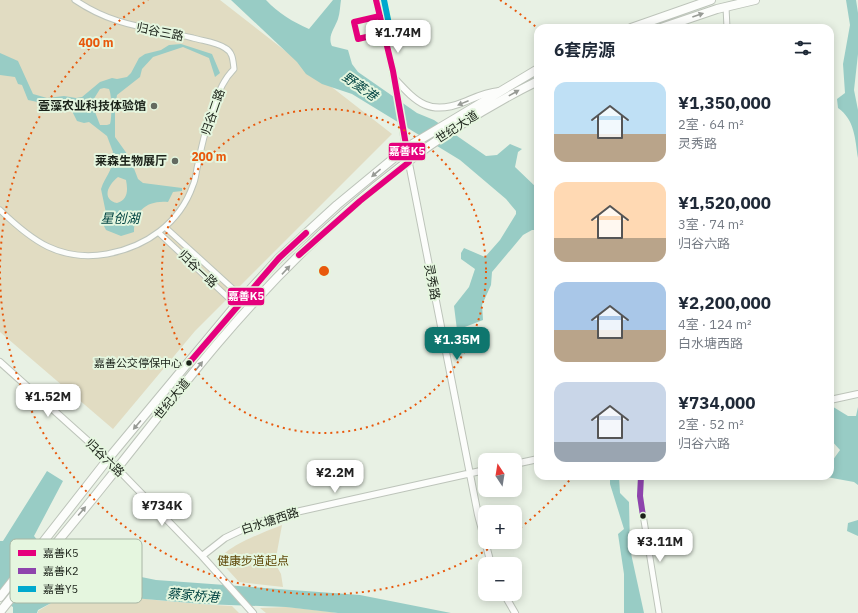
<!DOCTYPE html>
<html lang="zh">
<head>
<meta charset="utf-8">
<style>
	body { margin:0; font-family:"IBM Plex Sans","Noto Sans SC",sans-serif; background:#f2f2f3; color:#1f2937; height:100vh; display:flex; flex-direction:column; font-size:15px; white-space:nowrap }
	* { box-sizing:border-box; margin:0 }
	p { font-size:13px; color:#747a83 }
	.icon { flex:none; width:22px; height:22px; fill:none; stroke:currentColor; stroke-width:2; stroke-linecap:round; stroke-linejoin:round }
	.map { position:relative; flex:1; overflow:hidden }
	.panel { position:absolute; left:534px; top:24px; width:300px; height:456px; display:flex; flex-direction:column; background:#fff; border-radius:12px; box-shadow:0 2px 10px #0003 }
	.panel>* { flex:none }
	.needle { width:26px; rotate:348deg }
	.controls { position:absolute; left:478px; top:453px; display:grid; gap:8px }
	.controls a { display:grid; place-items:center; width:44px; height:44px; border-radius:8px; background:#fff; box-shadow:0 2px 10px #0003; font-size:20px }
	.price { position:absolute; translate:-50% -34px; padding:0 9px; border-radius:8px; background:#fff; color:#222; font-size:13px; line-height:26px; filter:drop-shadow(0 1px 2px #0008) }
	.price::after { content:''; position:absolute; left:50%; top:24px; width:12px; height:9px; margin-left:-6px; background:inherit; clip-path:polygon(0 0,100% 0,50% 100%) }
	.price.current { background:#0f766e; color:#fff }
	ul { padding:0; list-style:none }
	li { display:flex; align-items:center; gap:12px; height:100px; padding:0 20px }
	li span { display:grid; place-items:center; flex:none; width:112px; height:80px; border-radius:12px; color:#555 }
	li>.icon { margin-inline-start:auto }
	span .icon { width:48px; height:48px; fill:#fffc; stroke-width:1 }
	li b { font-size:17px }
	h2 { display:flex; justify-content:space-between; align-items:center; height:48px; padding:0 20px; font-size:17px }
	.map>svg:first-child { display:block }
	.green { fill:#e1dcc2 }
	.water { fill:#98ccc5; fill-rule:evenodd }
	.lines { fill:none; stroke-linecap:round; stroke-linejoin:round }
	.minor-casing { stroke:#bdc4ba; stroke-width:7 }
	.tertiary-casing { stroke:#bdc4ba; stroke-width:8 }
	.primary-casing { stroke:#bdc4ba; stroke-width:10 }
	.minor { stroke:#fcfdfb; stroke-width:5 }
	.tertiary { stroke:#fcfdfb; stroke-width:6 }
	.primary { stroke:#fcfdfb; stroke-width:8 }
	.bus-1-casing { stroke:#e5f6df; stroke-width:9 }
	.bus-2-casing { stroke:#e5f6df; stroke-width:9 }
	.bus-3-casing { stroke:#e5f6df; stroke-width:9 }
	.bus-1 { stroke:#e5007d; stroke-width:6 }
	.bus-2 { stroke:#8e44ad; stroke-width:6 }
	.bus-3 { stroke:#00a9ce; stroke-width:6 }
	.oneway { fill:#979a95 }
	.ring { fill:none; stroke:#e8590c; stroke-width:2; stroke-dasharray:2 4 }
	.poi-dot { fill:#636a60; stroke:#e5f6df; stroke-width:1.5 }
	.bus-dot { fill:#1b2219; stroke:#e5f6df; stroke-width:1.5 }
	.labels { text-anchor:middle; stroke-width:4; stroke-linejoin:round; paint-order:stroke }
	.bus-label { font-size:11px; fill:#1b2219; stroke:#e5f6df; text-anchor:end }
	.street-label { font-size:12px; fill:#1b2219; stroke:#e5f6df }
	.poi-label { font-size:12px; font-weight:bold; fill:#1b2219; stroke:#e5f6df; text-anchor:end }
	.park-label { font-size:12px; fill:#5f4708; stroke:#e5f6df }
	.water-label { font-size:13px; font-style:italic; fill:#004341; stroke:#e5f6df }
	.key { fill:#e5f6df; stroke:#a8b6a4; stroke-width:1 }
	.key-label { font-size:11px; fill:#1b2219 }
	.centre { fill:#e8590c; stroke:#e5f6df; stroke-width:2 }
	.ring-label { font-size:12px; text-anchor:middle; font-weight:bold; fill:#e8590c; stroke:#e5f6df; stroke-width:4; stroke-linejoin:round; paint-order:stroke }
	.line-badge { stroke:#e5f6df; stroke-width:1.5 }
	.badge-label { font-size:11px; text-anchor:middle; font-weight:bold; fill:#fff }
</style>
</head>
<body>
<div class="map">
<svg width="858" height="613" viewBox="0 0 858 613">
	<rect width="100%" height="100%" fill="#e8f1e4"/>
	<path class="green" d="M0 0H220L392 134 195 331 113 429 0 332Z
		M282 525 275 563 281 574 283 587 239 582 219 560C226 546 267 531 282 525Z
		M88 594C136 597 184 604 232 606L239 613H38V611L53 602Z
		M287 607 332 612 336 613H266L260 608Z"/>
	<path class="water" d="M231 0H266C278 13 293 22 309 29L333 0H341C340 6 340 13 338 19 335 28 327 36 332 46L348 50 352 64 358 72 417 113 434 120 486 156 497 155 510 144 522 149 518 152 515 167 538 189V230H532L523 235 492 272 491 285 482 305 483 320 457 330 454 306 469 287 475 269 461 259V253L464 248 485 257 500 240 516 214V211L506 199 460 160 352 94 322 84 306 74 297 62Z
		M846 0H856L858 13V54L854 90 858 110V158C855 139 855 120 838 108L837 99 845 93 843 64 850 25Z
		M181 44 212 54 220 73 215 77 209 58 183 47 153 57 142 69 140 77 117 95 115 108V137L130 158 138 179 143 183 182 188V191L173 192 168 202C147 200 134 211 134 232L121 236 106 230 104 226 106 213 101 189C106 174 114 171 112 154L113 152 107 136 89 122 84 123 77 121 71 109 28 100 22 85 18 84 15 77 0 75V53L18 61 33 94 47 98 64 96 76 98 82 97 100 82 112 78 117 79 127 77 131 73 139 58 145 54 161 50 169 45ZM104 88 109 89C112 95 112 118 110 124L107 125H100L95 112 91 110 90 105 100 89ZM118 177 126 180C128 190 128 200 117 203 101 199 108 185 118 177Z
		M830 405 848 416H856L858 407V485L854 482 821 476H830V464L840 450 830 439Z
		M47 471 63 481 34 536 53 559 156 580 360 595 451 613H338L286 607 202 604 88 594 53 602 38 610 37 613H13V607L0 599V541H3Z
		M610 476H619L620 493 629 502 630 549 644 613H624V574L618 534 624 529 610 484Z
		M858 520V536L847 531 848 523Z"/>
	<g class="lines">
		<defs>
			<path id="minor" d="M726 7 727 28
				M0 210C32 241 60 262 107 254 146 247 180 223 193 185 196 179 196 171 198 164 202 144 206 125 214 106 219 92 223 80 234 69 233 61 233 52 225 48 216 42 203 41 193 38 148 27 115 27 75 0
				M166 228 243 298
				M159 233 236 305
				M641 476 640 496 659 613"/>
			<path id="tertiary" d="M376 0 393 71 406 148 478 515 491 564
				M395 79C417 103 430 116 464 102 476 97 486 92 499 91
				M0 362 108 459 202 556 253 613
				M830 400 858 394
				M515 464 538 459
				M202 556 225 538 254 524 296 512 485 470
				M504 594 515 613"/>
			<path id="primary" d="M631 28 711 0
				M661 28 717 9 755 0
				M0 597 108 459 236 305 279 258 337 205 406 148 538 69
				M0 612C35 568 72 525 107 481 144 435 179 389 217 344 306 239 414 142 538 81"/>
		</defs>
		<use href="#minor" class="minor-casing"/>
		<use href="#tertiary" class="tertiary-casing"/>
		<use href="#primary" class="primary-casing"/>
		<use href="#minor" class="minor"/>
		<use href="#tertiary" class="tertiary"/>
		<use href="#primary" class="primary"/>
		<defs>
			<path id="bus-1" d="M380 16 354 22 358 39 383 33
				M299 255 360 201 409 162 393 71 376 0
				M189 363 279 258 306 233"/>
			<path id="bus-2" d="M641 476 640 496 643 516"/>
			<path id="bus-3" d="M375 43 387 40 391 34 384 0"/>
		</defs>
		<use href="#bus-1" class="bus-1-casing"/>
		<use href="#bus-2" class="bus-2-casing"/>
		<use href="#bus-3" class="bus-3-casing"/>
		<use href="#bus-1" class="bus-1"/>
		<use href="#bus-2" class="bus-2"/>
		<use href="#bus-3" class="bus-3"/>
	</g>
	<defs><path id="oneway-solid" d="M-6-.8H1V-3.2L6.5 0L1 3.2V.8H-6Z"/></defs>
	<g class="oneway">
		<use href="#oneway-solid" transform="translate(698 15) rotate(-19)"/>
		<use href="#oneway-solid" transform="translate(514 93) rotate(-29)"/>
		<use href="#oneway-solid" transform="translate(463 103) rotate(158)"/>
		<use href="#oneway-solid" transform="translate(376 173) rotate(140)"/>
		<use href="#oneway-solid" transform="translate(286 270) rotate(-47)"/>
		<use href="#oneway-solid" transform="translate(199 366) rotate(-51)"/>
		<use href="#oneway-solid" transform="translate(137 425) rotate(130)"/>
		<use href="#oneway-solid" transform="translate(82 511) rotate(-50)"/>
	</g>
	<g class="ring">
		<circle cx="324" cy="271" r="162"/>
		<path d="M573 476A323 323 0 0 1 516 531M498 543A323 323 0 0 1 148 0M500 0A323 323 0 0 1 536 27"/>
	</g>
	<g class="poi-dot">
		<circle cx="154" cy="106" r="4"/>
		<circle cx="175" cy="161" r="4"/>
	</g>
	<g class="bus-dot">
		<circle cx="189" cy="363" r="3.5"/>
		<circle cx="643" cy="516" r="3.5"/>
	</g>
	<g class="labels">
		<g class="bus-label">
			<text x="182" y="367">嘉善公交停保中心</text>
		</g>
		<g class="street-label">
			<text transform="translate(160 32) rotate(11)" y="4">归谷三路</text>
			<text transform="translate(213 112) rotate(-71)" y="4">归谷二路</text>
			<text transform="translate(457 127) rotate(-33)" y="4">世纪大道</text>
			<text transform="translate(198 269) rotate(43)" y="4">归谷一路</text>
			<text transform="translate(432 282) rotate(79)" y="4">灵秀路</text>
			<text transform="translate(172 399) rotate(-51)" y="4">世纪大道</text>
			<text transform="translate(105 458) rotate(44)" y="4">归谷六路</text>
			<text transform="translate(270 521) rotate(-18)" y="4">白水塘西路</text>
		</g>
		<g class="poi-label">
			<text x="146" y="110">壹藻农业科技体验馆</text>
			<text x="167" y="165">莱森生物展厅</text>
		</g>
		<g class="park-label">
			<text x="253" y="565">健康步道起点</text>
		</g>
		<g class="water-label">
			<text transform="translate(360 86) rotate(35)" y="5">野菱港</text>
			<text x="120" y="223">星创湖</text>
			<text transform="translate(193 595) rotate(5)" y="5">蔡家桥港</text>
		</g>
	</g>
	<rect x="10" y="539" width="132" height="64" rx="6" class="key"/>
	<rect x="18" y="550" width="18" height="6" fill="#e5007d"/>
	<rect x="18" y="568" width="18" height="6" fill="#8e44ad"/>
	<rect x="18" y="586" width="18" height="6" fill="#00a9ce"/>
	<g class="key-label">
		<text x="43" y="557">嘉善K5</text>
		<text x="43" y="575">嘉善K2</text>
		<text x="43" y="593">嘉善Y5</text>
	</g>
	<circle cx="324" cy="271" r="6" class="centre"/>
	<g class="ring-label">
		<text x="96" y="47">400 m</text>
		<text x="209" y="161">200 m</text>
	</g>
	<g class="line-badge">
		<rect x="388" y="142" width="38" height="19" rx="4" fill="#e5007d"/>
		<rect x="227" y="287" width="38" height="19" rx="4" fill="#e5007d"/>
	</g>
	<g class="badge-label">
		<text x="407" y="155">嘉善K5</text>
		<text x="246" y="300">嘉善K5</text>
	</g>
</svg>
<div class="controls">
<a><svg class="needle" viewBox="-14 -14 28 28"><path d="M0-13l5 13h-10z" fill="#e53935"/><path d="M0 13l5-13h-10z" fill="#747a83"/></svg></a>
<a>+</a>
<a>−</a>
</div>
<b class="price" style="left:398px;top:54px">¥1.74M</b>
<b class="price current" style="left:457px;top:361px">¥1.35M</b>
<b class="price" style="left:48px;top:418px">¥1.52M</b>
<b class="price" style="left:335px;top:494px">¥2.2M</b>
<b class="price" style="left:162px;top:527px">¥734K</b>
<b class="price" style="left:660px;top:563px">¥3.11M</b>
<section class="panel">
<h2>6套房源<svg class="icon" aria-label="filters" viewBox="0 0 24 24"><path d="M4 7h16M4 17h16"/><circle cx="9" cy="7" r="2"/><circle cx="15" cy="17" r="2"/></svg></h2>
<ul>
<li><span style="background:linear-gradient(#bfe0f5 65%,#b9a48a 0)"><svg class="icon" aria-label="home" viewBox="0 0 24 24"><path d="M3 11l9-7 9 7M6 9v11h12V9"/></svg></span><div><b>¥1,350,000</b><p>2室 · 64 m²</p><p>灵秀路</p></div></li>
<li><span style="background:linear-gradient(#ffd9b3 70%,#b9a48a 0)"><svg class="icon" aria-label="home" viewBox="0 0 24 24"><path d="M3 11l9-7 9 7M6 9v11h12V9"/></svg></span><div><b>¥1,520,000</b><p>3室 · 74 m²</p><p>归谷六路</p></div></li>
<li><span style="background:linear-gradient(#a9c7e8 60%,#b9a48a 0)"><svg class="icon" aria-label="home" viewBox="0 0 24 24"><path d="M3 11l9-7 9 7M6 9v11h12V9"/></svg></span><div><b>¥2,200,000</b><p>4室 · 124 m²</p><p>白水塘西路</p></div></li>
<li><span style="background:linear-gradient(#c9d6e8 75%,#9aa5b1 0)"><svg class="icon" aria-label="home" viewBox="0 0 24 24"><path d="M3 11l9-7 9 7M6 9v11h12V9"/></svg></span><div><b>¥734,000</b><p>2室 · 52 m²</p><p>归谷六路</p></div></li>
</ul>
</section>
</div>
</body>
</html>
